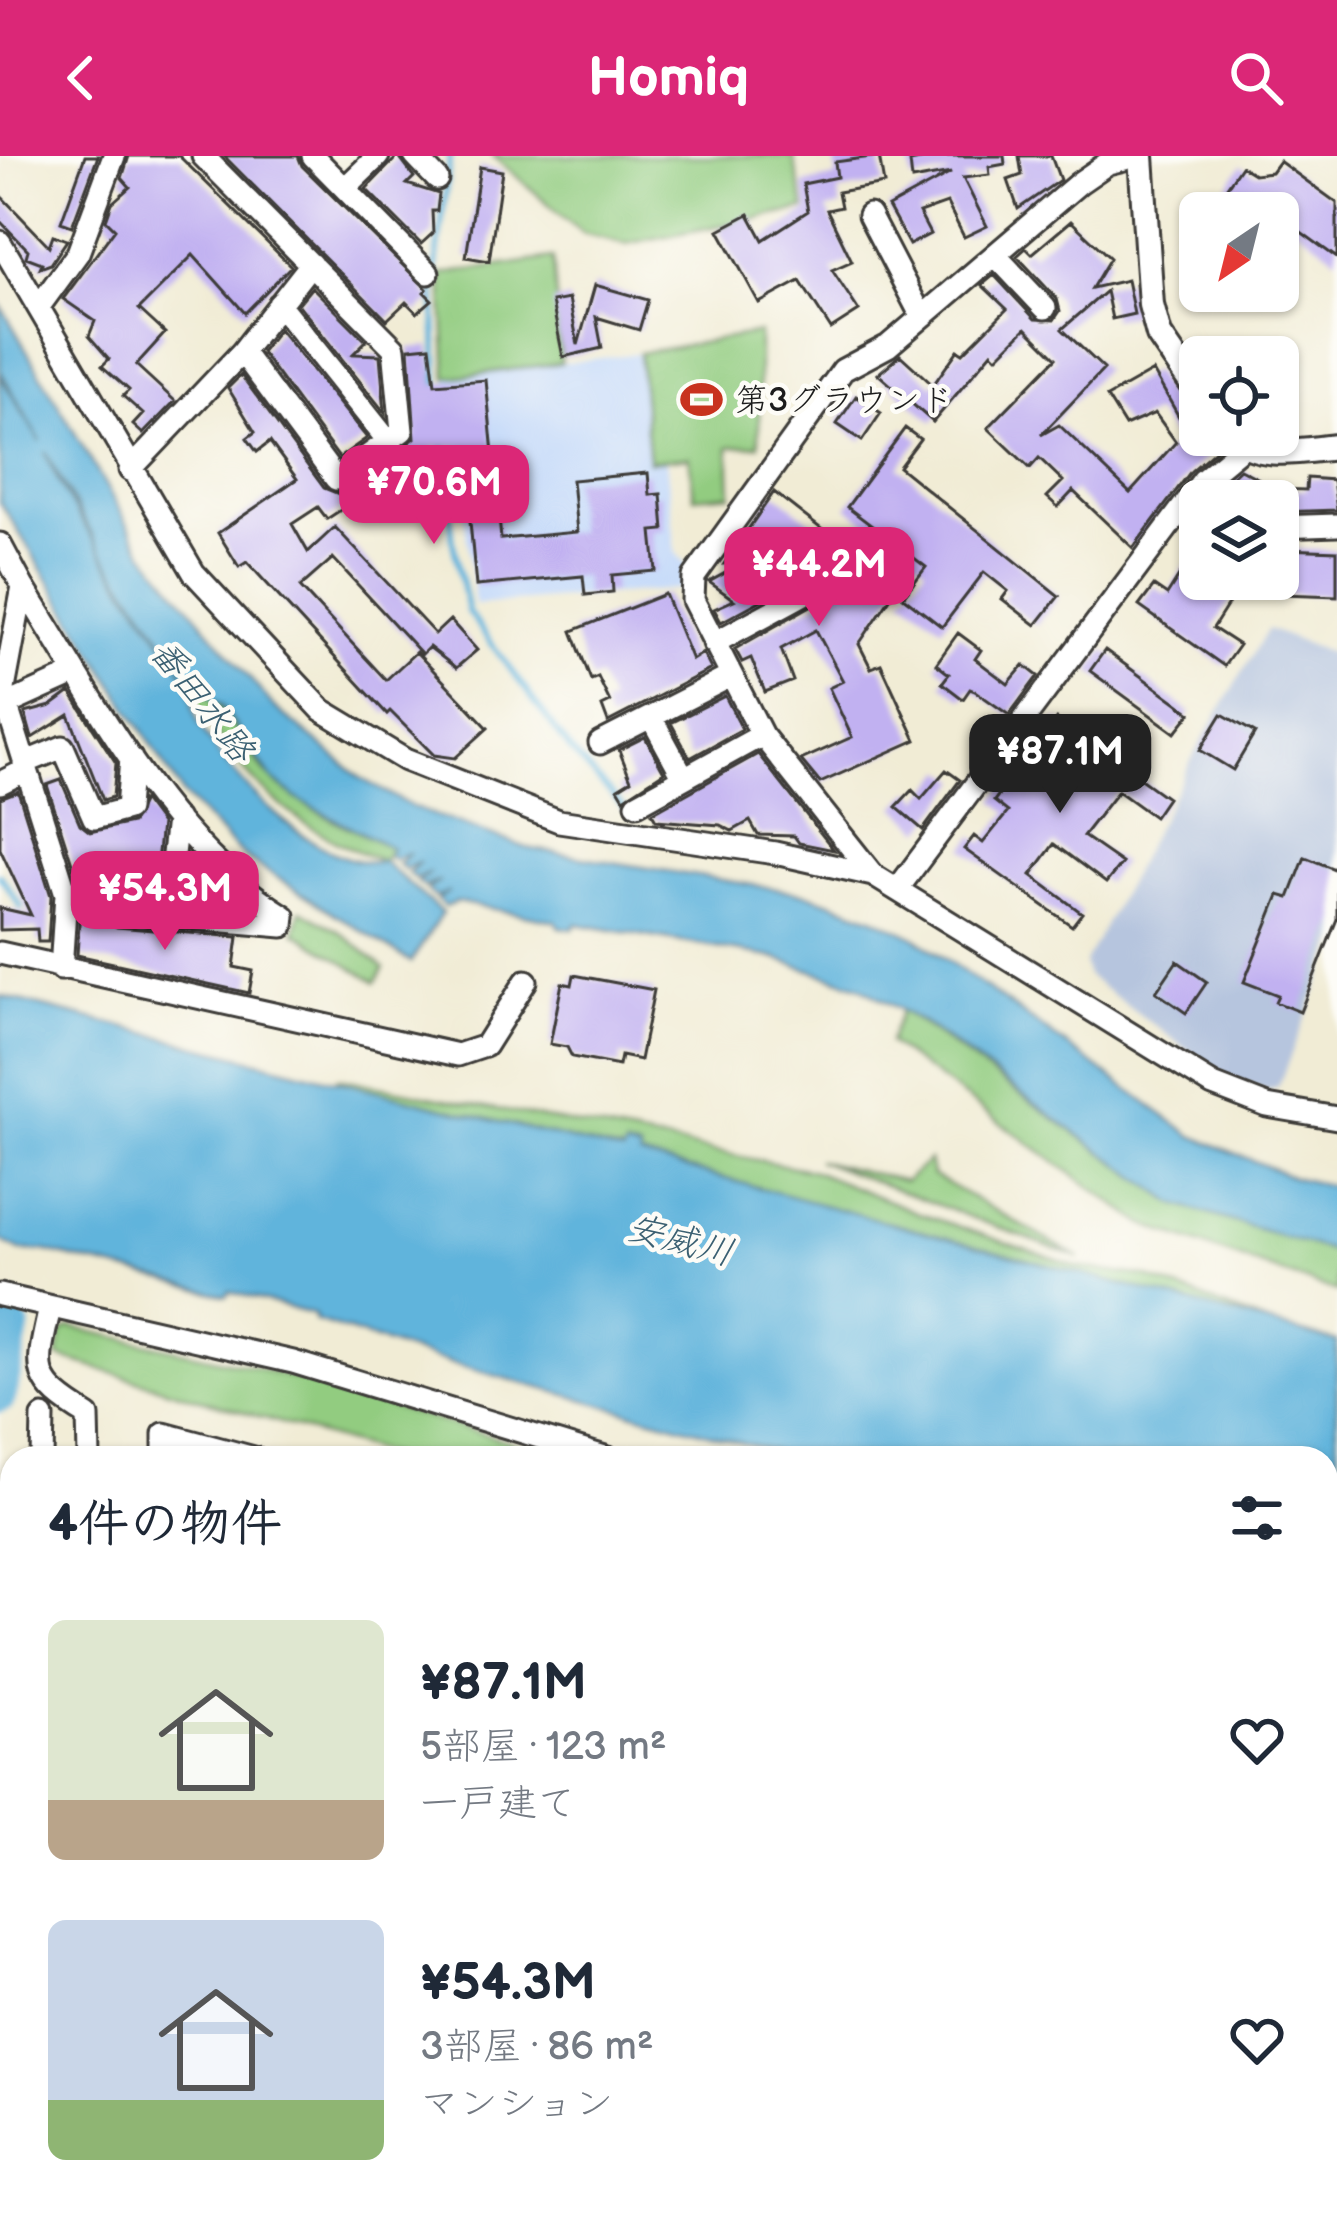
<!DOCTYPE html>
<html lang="ja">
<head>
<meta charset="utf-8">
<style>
	body { margin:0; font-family:"Balsamiq Sans","Klee One",sans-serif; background:#f6f6f7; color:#1f2937; height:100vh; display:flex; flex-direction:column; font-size:45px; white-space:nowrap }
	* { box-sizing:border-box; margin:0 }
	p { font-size:39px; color:#747a83 }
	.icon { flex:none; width:66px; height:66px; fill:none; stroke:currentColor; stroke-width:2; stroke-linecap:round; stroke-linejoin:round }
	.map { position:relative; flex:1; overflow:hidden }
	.side { position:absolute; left:0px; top:1290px; width:1338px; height:768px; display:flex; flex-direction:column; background:#fff; border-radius:36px 36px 0 0; box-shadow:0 3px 9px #0004 }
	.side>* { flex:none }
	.needle { width:78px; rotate:215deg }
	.controls { position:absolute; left:1179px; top:36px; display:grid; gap:24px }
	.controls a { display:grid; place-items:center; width:120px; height:120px; border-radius:18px; background:#fff; box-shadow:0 3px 9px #0004; font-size:60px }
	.price { position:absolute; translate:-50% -102px; padding:0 27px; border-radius:24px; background:#db2777; color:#fff; font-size:39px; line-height:78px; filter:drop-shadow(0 3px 6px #0008) }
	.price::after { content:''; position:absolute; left:50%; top:72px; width:36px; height:27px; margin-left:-18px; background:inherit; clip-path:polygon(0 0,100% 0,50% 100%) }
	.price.current { background:#222; color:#fff }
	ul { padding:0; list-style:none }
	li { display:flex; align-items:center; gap:36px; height:300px; padding:0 48px }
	li span { display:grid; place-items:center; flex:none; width:336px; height:240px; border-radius:18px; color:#555 }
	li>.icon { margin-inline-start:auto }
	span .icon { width:144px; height:144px; fill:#fffc; stroke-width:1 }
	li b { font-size:51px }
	h2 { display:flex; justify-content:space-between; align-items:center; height:144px; padding:0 48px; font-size:51px }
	header { display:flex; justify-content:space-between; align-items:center; height:156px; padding:0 48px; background:#db2777; color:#fff; font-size:54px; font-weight:700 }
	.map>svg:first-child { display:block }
	.built { fill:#c8dcf9 }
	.industrial { fill:#b6c5de }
	.green { fill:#92cc80; stroke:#57744e; stroke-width:3 }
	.water { fill:#60b4dc; stroke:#3e687c; stroke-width:3 }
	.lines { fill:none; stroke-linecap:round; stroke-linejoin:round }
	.stream { stroke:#60b4dc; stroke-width:6 }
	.river { stroke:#60b4dc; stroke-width:33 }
	.building { fill:#c1b1f1 }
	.minor-casing { stroke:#3c3b38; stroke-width:27 }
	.tertiary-casing { stroke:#3c3b38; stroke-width:30 }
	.minor { stroke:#fff; stroke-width:21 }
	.tertiary { stroke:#fff; stroke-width:24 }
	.labels { text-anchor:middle; stroke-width:9; stroke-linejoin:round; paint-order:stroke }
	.poi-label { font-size:33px; fill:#1c1c1c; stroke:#fdfcf7; text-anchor:start }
	.water-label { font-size:36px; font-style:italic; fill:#3b6072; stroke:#fdfcf7 }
</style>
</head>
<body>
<header><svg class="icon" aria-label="back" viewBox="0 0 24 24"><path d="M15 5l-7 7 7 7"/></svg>Homiq<svg class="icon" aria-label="search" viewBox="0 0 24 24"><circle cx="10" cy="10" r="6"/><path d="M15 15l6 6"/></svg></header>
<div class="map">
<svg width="1337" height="2058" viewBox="0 0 1337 2058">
	<rect width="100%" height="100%" fill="#fdfcf7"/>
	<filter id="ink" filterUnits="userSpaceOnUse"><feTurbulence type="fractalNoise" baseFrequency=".00833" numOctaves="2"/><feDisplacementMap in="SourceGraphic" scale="24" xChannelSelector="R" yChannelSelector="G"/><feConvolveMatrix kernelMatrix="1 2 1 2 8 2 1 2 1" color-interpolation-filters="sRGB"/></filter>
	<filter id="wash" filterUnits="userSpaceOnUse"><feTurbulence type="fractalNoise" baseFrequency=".004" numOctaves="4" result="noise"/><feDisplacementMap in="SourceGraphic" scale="48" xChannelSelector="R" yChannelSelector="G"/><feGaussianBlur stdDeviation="2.7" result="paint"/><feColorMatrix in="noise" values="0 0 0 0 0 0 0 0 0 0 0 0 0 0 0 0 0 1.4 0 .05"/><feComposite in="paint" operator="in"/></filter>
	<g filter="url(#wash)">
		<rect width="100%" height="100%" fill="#f1ecd5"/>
		<path class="built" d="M639 197 649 304 666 303 676 397 687 409 680 433 475 449 447 222Z
			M1326 1618 1337 1620V2058H961V2046H1326Z"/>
		<path class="industrial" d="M1268 473 1337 500V783L1278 931 1267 935 1226 922 1087 820 1084 808 1196 595Z"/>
		<path class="green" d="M493 0H793L805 53 626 88 582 77Z
			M553 102 561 207 447 222 442 118Z
			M759 177V289L729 291 731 338 694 341 689 301 649 305 639 197Z
			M202 536C234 558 243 595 271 622 304 653 352 673 392 692L383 705C302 678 232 620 196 540Z
			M301 754 342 777 384 812 376 826 295 776Z
			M901 854 1174 1047 1337 1097V1136L1144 1069 889 887Z
			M338 922 814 1015 921 1058 1078 1111 1147 1121 1284 1174 639 1000 640 995 626 992 624 997 335 925Z
			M817 1004 905 1025 929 1004 932 1019 1080 1102Z
			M70 1171 255 1211 566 1302H399L58 1201 62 1176Z
			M1326 1643 1337 1645V1948L1326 1946Z
			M1016 2046H1313V2058H1016Z"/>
		<path class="water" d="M0 148 144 396 273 550 362 623 414 652 527 692 808 738 875 762 915 781 1193 980 1295 1022 1337 1031V1097L1175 1048 923 867 859 830 771 801 576 768 573 773 559 771 556 765 457 746 445 751 437 744 449 735 436 742 427 734 440 725 424 731 418 726 430 716 415 723 408 717 420 706 404 713 398 708 410 696 394 703 388 700 391 692 299 644 271 622 222 550 193 529 108 407 45 296C79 379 145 445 187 524 193 536 192 554 199 567 225 618 322 718 383 705L442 757 411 806 243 700 183 639 0 346V220L41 286 0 214Z
			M0 840 623 997 625 992 640 995V1000L1337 1186V1446L1326 1444V1302H799L431 1202 314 1164 315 1159 229 1135 227 1140 44 1095H20L0 1084Z"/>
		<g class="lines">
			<path class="stream" d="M438 235 434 127 450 0
				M443 284 453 387 468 456 571 595 629 657
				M0 719 21 751
				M0 1183 11 1186
				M6 2003 12 1830"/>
			<path class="river" d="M0 1240 14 1171"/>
		</g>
		<g id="blocks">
			<path class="building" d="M85 0H98L72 70 61 66Z
				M129 0H179L291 110 245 157 193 99 139 153 165 177 136 209 175 245 143 278 133 269 143 258 123 240 129 234 102 210 109 203 89 180 95 165 63 143 115 73 106 64 112 47 130 31 122 22Z
				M224 0H298L302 10 427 133 424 136 432 144 417 157 406 146 387 164Z
				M398 0 414 21 407 28 439 38 437 55H432L433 77 421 88 366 33Z
				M879 0 884 28 838 36 841 51 827 54 852 105 832 114 859 155 831 173 800 125 759 147 719 74 749 58 763 84 808 55 803 28 837 21 835 6Z
				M940 0H1004L1005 8 989 11 990 19 963 22 987 70 964 81 947 47 919 57 930 78 909 89 888 51 951 17 912 24 910 6Z
				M1019 0H1051L1060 24 1018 53 1008 24 1022 19Z
				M1279 5 1337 47V102L1257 44 1242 57 1220 41 1241 10 1254 18 1271 16Z
				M480 11 502 15 489 105 466 101Z
				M0 39 49 90 53 79 67 84 51 108 40 112 42 107 26 101 28 94 0 65Z
				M1071 65 1110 102 1092 132 1127 124 1134 158 1112 163 1106 135 1062 173 1104 213 1041 279 1059 269 1130 337 1176 286 1155 257 1125 270 1107 241 1153 215 1179 261 1187 255 1200 279 1218 292 1191 315 1133 392 1073 335 1058 351 1047 341 1063 325 1039 302 1030 312 988 272 1056 202 1026 172 997 201 992 196 933 266 878 218 900 199 933 229 958 194 963 197 1007 153 982 129 994 119 1035 163 1054 164 1060 155 1057 143 1017 100 1026 92 1032 98Z
				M595 129 648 144 639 174 596 161 602 192 563 201 552 146 569 143 578 189Z
				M312 131 366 185 353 198 380 199 385 257 298 148Z
				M279 173 367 282 339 302 261 196Z
				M430 190 435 228 486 224 501 383 577 376 572 324 648 317 650 339 661 338 664 374 652 375 656 415 612 419 613 436 585 439 583 420 476 430 463 290 435 292 327 363 318 351 292 368 308 396 335 371 435 478 450 464 477 494 456 512 429 491 422 498 333 402 300 431 386 524 416 496 488 572 455 602 434 599 390 555 387 558 247 406 239 411 218 377 297 323 270 286 257 296 247 282 255 276 228 232 241 219 324 332 339 338 415 282 409 192Z
				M856 240 881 257 862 285 837 268Z
				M905 272 920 283 899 311 1059 440 1036 469 1002 443 1008 435 984 416 942 471 903 441 926 411 847 351Z
				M1240 313 1259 323 1248 345 1207 343Z
				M1307 322 1333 324 1337 354 1278 356V333L1306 334Z
				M774 336 897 432 859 488 871 512 881 508 916 584 820 627 801 604 852 581 829 532 843 525 816 474 781 493 793 525 765 536 751 502 742 506 735 493 823 443 835 419 833 410 822 402 813 404 796 425 790 421 780 434 721 466 714 453 734 444 709 426 745 406 724 408Z
				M1284 393 1337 395V440L1282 438Z
				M1186 409 1200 423 1234 439 1213 472 1239 489 1224 510 1139 450 1154 430 1167 439Z
				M665 438 692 504 703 497 711 513 608 566 602 550 610 546 598 521 591 524 572 475Z
				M958 477 981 494 975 503 1008 528 1024 509 1038 520 1009 559 975 535 970 533 963 543 942 527 949 518 936 508Z
				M1105 494 1191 557 1175 577 1090 515Z
				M70 536 116 607 113 641 103 644 69 559 32 582 25 557 51 550Z
				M725 540 742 573 690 602 671 567Z
				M1222 558 1255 577 1233 614 1200 594Z
				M1057 563 1167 642 1154 661 1118 635 1083 680 1122 707 1106 727 1054 688 1031 719 1082 757 1072 770 964 693 974 680 983 687 1008 656 994 645 1008 626 1018 633 1055 590 1044 582Z
				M645 581 664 616 624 642 618 632 631 624 619 594Z
				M758 598 834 694 799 687 794 680 758 679 750 665 732 675 720 669 656 664 652 657Z
				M946 614 960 624 923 674 896 651 912 634 921 643Z
				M61 624 80 668 90 676 132 667 143 644 161 668 153 744 122 741 77 723 47 629Z
				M18 635 51 740 48 786H38L37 773 0 774V752L31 759 0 693V642Z
				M188 699 231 740 247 752 183 746Z
				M1305 701 1337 714V763L1300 856 1275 846 1278 839 1244 826 1279 739 1289 742Z
				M80 753 117 771 238 781 234 811 253 815 249 837 77 799Z
				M1177 805 1207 826 1186 857 1156 836Z
				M574 819 654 834 640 904 621 900 619 910 572 901 567 891 550 888 562 827 572 829Z"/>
		</g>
	</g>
	<g filter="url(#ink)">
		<use href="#blocks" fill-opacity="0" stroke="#3c3b38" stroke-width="3"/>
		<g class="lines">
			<defs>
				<path id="minor" d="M203 0 394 192 402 275 336 323 242 196
					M313 0 428 117
					M415 0 437 23
					M345 32 378 0
					M869 59 922 161
					M0 86 194 417 322 554 405 604 559 665 775 697 873 719 1213 929 1267 950 1337 962
					M995 99 1045 152
					M279 148 388 285
					M40 149 78 97 114 0
					M130 314 242 196 311 108
					M1278 371 1337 369
					M0 388 23 431 3 538 66 738 61 813
					M23 431C97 547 165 686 284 760L283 770 118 756 85 738H66
					M714 487 806 437 820 417
					M6 549 68 521
					M651 561 684 622
					M600 587 731 520
					M24 607 63 591 94 662 127 653 131 602
					M0 627 26 614
					M637 648 762 579
					M873 719 762 579 693 444 694 421 843 214 888 190 1079 27 1108 7 1137 0
					M899 731 1203 324 1244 290
					M166 760 177 663
					M0 797 458 899 485 890 526 825
					M0 1139 293 1206 608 1302
					M50 1152C36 1214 30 1225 88 1260L89 1302
					M42 1302 43 1261
					M164 1302V1278L254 1302
					M1326 1514 1337 1516
					M329 2046V2058
					M935 2046V2058
					M401 2052 661 2053
					M38 2058 39 2046
					M96 2058 97 2046
					M278 2058V2046
					M762 2058 763 2046
					M858 2058V2046"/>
				<path id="tertiary" d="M1141 0 1151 149 1159 179 1200 239
					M1232 279C1259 305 1303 294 1337 291"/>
			</defs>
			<use href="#minor" class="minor-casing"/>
			<use href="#tertiary" class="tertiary-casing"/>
			<use href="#minor" class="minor"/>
			<use href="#tertiary" class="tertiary"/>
		</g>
	</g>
	<defs>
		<symbol id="stadium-bare" viewBox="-9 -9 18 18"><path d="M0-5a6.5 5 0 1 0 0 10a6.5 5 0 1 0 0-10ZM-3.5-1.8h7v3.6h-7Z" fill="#c8321e" stroke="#fdfcf7" stroke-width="2.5" paint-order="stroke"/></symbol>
	</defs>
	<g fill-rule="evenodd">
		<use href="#stadium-bare" x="672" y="214" width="59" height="59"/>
	</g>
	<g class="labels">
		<g class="poi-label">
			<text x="735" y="255">第3グラウンド</text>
		</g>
		<g class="water-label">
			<text transform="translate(203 544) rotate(52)" y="13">番田水路</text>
			<text transform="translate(681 1083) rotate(15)" y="13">安威川</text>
		</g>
	</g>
</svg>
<div class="controls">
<a><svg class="needle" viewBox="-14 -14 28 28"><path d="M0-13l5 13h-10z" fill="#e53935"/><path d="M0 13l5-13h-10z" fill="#747a83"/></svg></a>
<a><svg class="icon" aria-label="locate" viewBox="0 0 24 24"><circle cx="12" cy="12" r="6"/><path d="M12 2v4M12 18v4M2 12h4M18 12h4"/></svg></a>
<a><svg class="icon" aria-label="layers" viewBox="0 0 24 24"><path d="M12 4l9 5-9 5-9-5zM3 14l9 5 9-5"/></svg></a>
</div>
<b class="price" style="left:434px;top:391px">¥70.6M</b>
<b class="price" style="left:819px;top:473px">¥44.2M</b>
<b class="price current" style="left:1060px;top:660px">¥87.1M</b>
<b class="price" style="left:165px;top:797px">¥54.3M</b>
<section class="side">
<h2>4件の物件<svg class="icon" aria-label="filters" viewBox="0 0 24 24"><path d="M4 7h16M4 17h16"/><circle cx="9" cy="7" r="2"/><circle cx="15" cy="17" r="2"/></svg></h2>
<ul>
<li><span style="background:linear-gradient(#dfe7d0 75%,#b9a48a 0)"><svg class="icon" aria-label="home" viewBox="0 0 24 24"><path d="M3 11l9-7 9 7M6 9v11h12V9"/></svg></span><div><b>¥87.1M</b><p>5部屋 · 123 m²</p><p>一戸建て</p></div><svg class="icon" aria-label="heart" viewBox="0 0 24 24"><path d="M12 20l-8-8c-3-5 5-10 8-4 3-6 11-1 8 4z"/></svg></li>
<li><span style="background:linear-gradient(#c9d6e8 75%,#8fb573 0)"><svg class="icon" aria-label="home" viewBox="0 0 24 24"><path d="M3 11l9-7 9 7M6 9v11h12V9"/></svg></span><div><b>¥54.3M</b><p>3部屋 · 86 m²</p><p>マンション</p></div><svg class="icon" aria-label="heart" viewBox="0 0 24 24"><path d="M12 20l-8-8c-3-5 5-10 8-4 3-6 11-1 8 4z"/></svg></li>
</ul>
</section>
</div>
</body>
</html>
